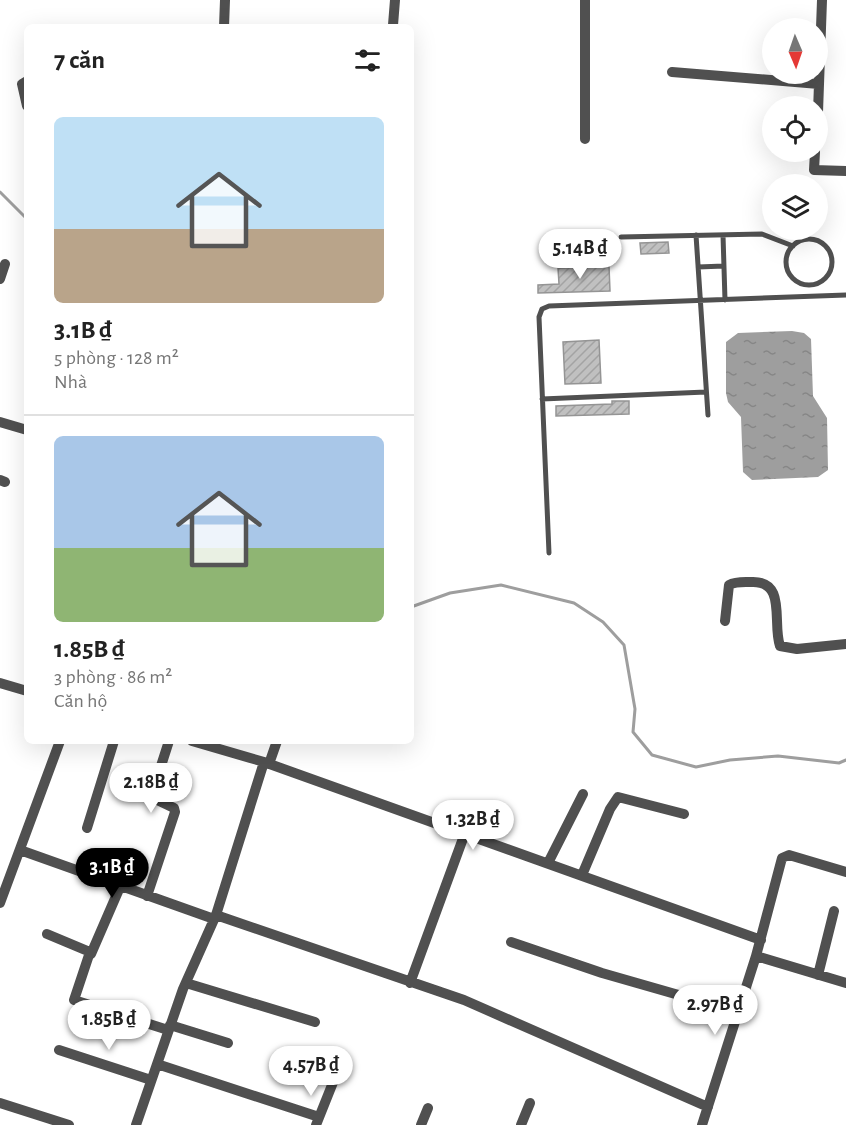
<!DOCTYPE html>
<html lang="vi">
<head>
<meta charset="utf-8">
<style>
	body { margin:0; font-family:"Alegreya Sans",sans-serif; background:#f6f6f6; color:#222; height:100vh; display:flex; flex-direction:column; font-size:22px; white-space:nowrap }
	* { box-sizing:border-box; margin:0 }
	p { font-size:20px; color:#767676 }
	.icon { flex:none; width:33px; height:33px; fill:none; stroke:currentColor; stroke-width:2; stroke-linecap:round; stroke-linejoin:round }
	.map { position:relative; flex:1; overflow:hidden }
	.panel { position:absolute; left:24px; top:24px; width:390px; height:720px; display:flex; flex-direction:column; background:#fff; border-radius:9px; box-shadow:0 6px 24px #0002 }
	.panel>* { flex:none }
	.needle { width:39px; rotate:178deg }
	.tools { position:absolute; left:762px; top:18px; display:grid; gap:12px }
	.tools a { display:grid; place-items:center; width:66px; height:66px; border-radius:50%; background:#fff; box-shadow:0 6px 24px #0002; font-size:30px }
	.price { position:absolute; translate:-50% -51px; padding:0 14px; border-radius:21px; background:#fff; color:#222; font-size:20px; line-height:39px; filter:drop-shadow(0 2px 3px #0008) }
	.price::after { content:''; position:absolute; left:50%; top:36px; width:18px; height:14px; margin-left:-9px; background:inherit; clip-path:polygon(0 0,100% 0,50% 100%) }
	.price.selected { background:#000; color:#fff }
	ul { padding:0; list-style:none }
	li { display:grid; align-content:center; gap:12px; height:318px; padding:0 30px }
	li+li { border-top:2px solid #e0e0e0 }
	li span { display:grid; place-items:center; height:186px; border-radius:9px; color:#555 }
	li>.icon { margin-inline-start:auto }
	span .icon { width:108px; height:108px; fill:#fffc; stroke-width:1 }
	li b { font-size:26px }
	h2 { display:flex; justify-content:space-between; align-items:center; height:72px; padding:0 30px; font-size:26px }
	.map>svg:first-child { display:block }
	.water { fill:url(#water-ripples) }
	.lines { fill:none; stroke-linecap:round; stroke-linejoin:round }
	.stream { stroke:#9e9e9e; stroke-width:3 }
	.building { fill:url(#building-hatch); stroke:#949494; stroke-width:1.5 }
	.lane { stroke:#505050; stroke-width:5 }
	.street { stroke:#505050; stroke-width:10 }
</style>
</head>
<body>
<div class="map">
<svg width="846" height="1125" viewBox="0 0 846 1125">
	<defs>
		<pattern id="water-ripples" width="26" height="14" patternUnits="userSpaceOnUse" patternTransform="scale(1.5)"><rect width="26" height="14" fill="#9e9e9e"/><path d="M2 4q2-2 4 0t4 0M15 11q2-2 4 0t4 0" fill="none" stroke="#868686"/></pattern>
		<pattern id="building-hatch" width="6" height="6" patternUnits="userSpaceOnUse" patternTransform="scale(1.5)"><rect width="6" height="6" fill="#c0c0c0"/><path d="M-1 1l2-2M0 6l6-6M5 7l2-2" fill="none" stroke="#a3a3a3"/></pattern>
	</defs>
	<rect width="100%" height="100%" fill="#fff"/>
	<path class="water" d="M792 331 804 333 811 339 813 396 827 418 828 470 818 477 752 480 743 472 741 417 728 402 726 393V342L738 333Z"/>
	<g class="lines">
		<path class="stream" d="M0 192 27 219
			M411 607 450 593 501 585 574 603 603 622 624 645 635 709 633 732 652 755 696 767 730 760 778 756 839 763 846 760"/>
	</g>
	<path class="building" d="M668 242 669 253 641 254 640 243Z
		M609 266 610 291 538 293V285L559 284 558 268Z
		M599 340 601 383 565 384 563 342Z
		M612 401H629V414L556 416V406L612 404Z"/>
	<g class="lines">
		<path class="lane" d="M696 235 708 415
			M723 235 725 300
			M621 237 762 234 793 246
			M786 262a23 23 0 1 1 46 0a23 23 0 1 1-46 0Z
			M698 267 724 266
			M542 399 706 392
			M549 553 539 317 542 309 549 306 846 295"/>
		<path class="street" d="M393 25 395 0
			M224 27 225 0
			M672 72 819 84
			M27 81 22 84 27 106
			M818 112 822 0
			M585 139V0
			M815 152 814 170 846 171
			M0 279 5 264
			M0 422 27 430
			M0 480 5 482
			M725 621 729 585C736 581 744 582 752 582 787 581 772 623 780 646L797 649 846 644
			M0 683 27 691
			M192 741 264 762 761 940
			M269 764 277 741
			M87 828 114 741
			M20 850 214 919
			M548 863 583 794
			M582 875 610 809 618 797 684 814
			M147 896 175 812 174 808 151 797 169 741
			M0 903 60 741
			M216 915 464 1000 708 1107
			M47 934 90 952 74 1000 168 1030
			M511 942 602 973 738 1012
			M91 954 120 887
			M756 956 846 983
			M818 975 834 911
			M186 983 315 1022
			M410 983 465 833
			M170 1025 228 1043
			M59 1050 151 1080
			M157 1064 319 1117
			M0 1103 69 1125
			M136 1125 183 989 216 915 264 762
			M316 1125 334 1080
			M421 1125 428 1108
			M521 1125 530 1103
			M702 1125 756 956 782 858 789 855 846 872"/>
	</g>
</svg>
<div class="tools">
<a><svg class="needle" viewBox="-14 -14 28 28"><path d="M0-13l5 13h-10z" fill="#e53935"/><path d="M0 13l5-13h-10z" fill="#767676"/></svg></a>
<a><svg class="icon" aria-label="locate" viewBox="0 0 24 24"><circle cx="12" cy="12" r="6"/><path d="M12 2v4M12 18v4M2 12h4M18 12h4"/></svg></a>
<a><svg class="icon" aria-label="layers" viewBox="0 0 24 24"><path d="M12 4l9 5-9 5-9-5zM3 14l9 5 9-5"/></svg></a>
</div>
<b class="price" style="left:580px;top:280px">5.14B ₫</b>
<b class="price" style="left:151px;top:814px">2.18B ₫</b>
<b class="price" style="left:473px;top:851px">1.32B ₫</b>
<b class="price selected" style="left:112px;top:899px">3.1B ₫</b>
<b class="price" style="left:715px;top:1036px">2.97B ₫</b>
<b class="price" style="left:109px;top:1051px">1.85B ₫</b>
<b class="price" style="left:311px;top:1097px">4.57B ₫</b>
<section class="panel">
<h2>7 căn<svg class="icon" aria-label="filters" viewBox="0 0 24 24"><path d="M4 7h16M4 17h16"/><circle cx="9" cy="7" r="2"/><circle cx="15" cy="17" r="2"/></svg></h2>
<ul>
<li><span style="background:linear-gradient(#bfe0f5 60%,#b9a48a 0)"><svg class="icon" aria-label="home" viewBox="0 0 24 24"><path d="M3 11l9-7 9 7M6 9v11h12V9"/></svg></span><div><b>3.1B ₫</b><p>5 phòng · 128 m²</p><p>Nhà</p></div></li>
<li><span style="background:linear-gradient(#a9c7e8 60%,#8fb573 0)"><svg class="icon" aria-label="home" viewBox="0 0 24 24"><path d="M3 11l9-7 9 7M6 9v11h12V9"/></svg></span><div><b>1.85B ₫</b><p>3 phòng · 86 m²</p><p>Căn hộ</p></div></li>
</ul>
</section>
</div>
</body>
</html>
